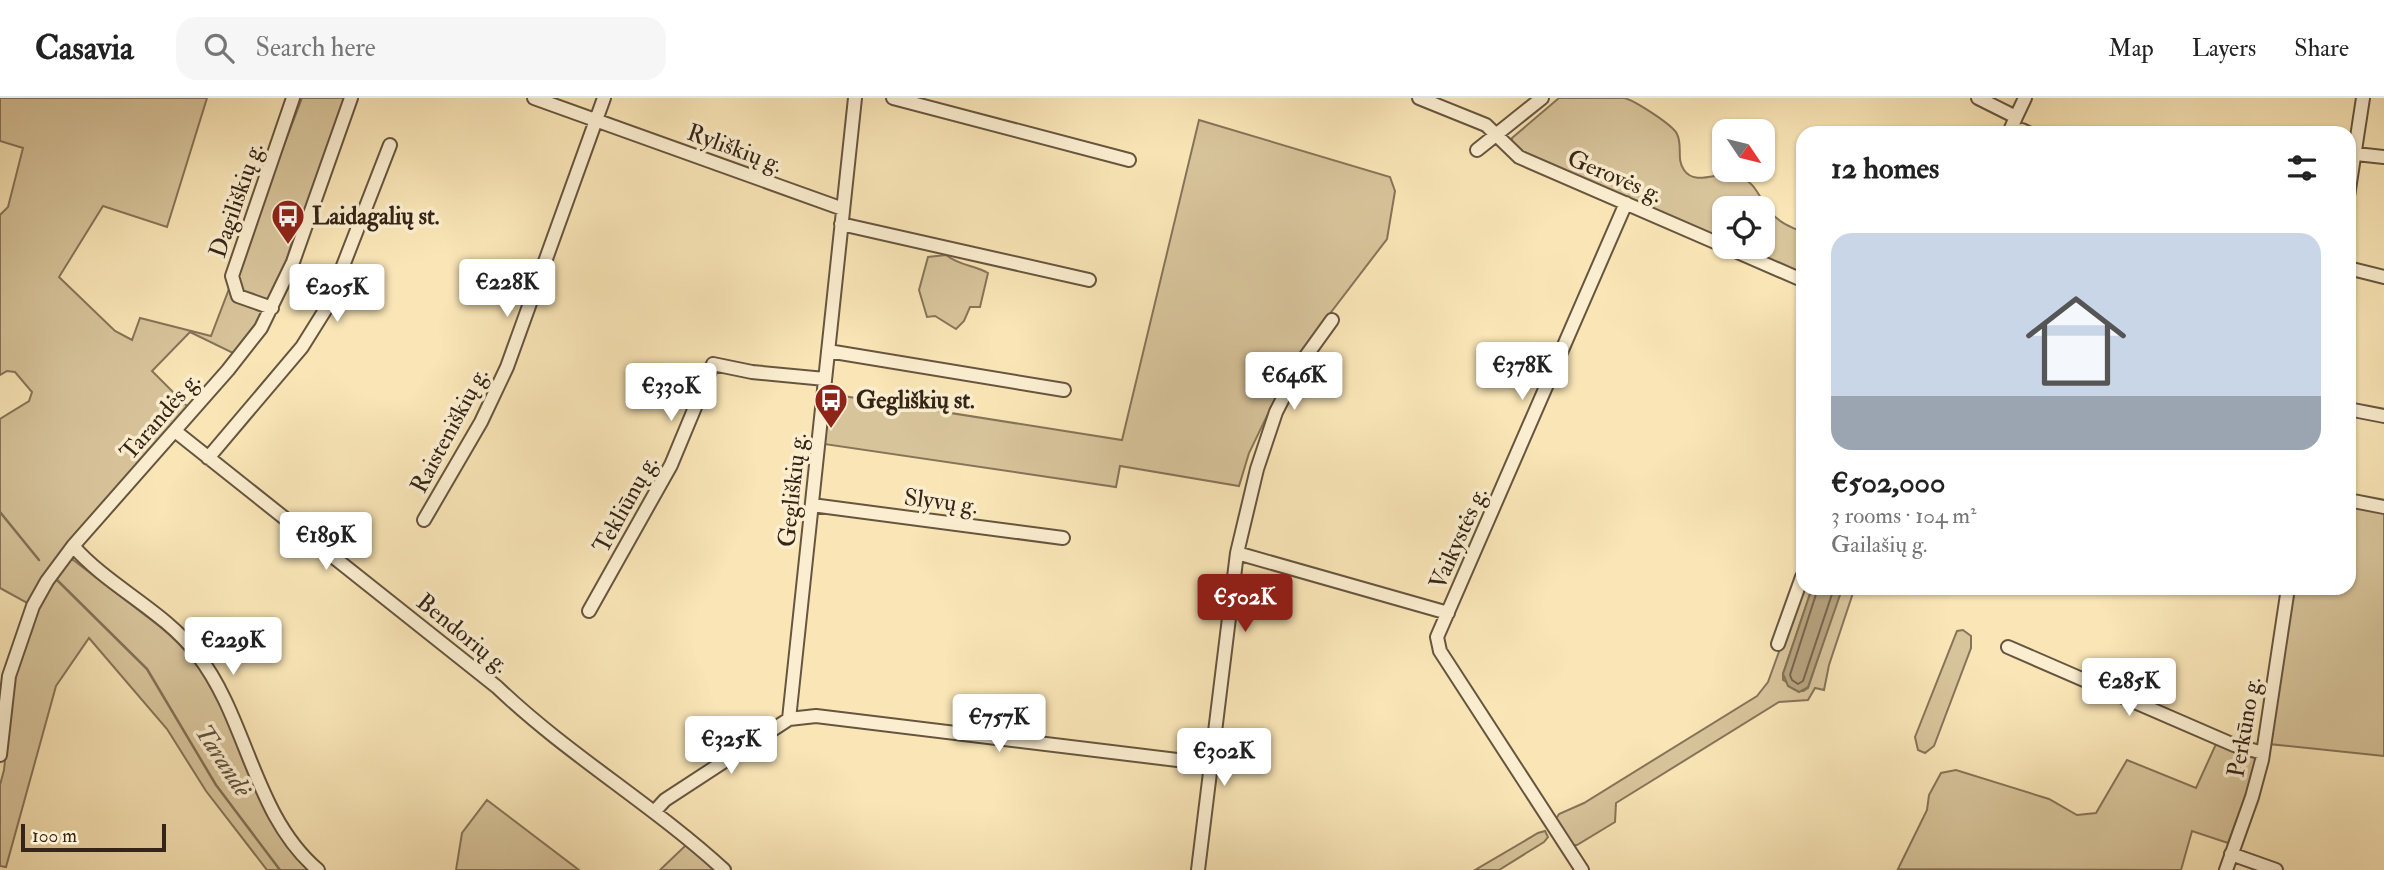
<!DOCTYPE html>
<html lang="en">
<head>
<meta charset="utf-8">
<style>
	body { margin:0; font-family:"IM FELL Double Pica",serif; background:#f6f6f6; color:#222; height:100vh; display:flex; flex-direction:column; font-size:26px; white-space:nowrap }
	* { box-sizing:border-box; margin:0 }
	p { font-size:23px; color:#767676 }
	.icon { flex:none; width:38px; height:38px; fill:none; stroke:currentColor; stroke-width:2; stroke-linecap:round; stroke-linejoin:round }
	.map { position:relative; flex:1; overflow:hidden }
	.sheet { position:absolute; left:1796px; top:28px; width:560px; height:469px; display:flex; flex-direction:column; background:#fff; border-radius:21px; box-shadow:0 2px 5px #0004 }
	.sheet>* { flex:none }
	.needle { width:46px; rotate:125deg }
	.buttons { position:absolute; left:1712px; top:21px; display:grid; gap:14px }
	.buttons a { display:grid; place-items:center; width:63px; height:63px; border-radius:14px; background:#fff; box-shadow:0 2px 5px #0004; font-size:35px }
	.scale { position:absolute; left:21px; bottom:18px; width:145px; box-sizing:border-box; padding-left:7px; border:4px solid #352517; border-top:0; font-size:19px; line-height:24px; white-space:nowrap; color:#352517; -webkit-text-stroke:5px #fbeed0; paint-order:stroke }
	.price { position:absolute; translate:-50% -60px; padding:0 16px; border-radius:7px; background:#fff; color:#222; font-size:23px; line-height:46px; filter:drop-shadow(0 2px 4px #0008) }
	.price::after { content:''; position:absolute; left:50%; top:42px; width:21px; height:16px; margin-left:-10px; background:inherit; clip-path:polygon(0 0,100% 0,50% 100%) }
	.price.current { background:#8f2418; color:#fff }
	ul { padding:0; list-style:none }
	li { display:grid; align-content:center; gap:14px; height:371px; padding:0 35px }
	li span { display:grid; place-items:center; height:217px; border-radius:21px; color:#555 }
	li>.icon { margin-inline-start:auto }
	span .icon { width:126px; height:126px; fill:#fffc; stroke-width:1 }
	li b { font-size:30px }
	h2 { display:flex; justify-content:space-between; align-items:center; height:84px; padding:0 35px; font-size:30px }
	header { display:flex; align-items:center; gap:42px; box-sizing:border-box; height:98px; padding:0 35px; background:#fff; border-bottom:2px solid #e0e0e0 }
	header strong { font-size:33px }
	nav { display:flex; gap:38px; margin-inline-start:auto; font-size:24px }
	.search { width:490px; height:63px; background:#f6f6f6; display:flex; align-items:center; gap:18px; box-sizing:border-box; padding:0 24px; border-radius:21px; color:#767676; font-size:26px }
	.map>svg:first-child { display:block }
	.green { fill:#d8c49b; stroke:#867459; stroke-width:2 }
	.water { fill:#b6a480; stroke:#827156; stroke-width:2 }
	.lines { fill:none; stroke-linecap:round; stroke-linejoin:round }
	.shore { stroke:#76644c; stroke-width:2 }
	.stream { stroke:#827156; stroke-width:2.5 }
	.minor-casing { stroke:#66553f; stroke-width:16 }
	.minor { stroke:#fbeed0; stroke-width:12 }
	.labels { text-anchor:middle; stroke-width:7; stroke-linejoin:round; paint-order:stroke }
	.street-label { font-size:24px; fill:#352517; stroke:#fbeed0 }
	.poi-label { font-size:24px; font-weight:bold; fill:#352517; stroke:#fbeed0; text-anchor:start }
	.water-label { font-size:26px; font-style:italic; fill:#62513c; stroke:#fbeed0 }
</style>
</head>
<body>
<header>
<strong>Casavia</strong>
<div class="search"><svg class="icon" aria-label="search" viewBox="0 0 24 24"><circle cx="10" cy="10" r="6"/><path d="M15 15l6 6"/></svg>Search here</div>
<nav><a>Map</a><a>Layers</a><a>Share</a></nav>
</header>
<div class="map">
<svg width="2384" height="772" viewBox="0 0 2384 772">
	<rect width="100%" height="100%" fill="#f9e5b6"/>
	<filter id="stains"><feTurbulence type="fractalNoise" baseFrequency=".00286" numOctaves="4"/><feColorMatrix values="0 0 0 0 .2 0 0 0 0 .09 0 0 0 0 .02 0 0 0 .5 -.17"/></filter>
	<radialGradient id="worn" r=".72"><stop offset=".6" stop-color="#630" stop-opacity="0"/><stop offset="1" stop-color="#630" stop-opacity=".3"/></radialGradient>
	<path class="green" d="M0 0H207L167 129 103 108 59 179 115 233 132 242 140 220 211 238 302 0H347L309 107 296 131 283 174 259 223 235 256 190 234 152 273 188 309 29 506 0 490V321L29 303 32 294 15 274 7 273 0 277V117L8 109 23 50 0 43Z
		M1559 0C1579 0 1604 0 1624 0 1634 2 1673 27 1677 36 1683 48 1676 61 1684 72 1696 90 1723 70 1740 78 1757 86 1759 101 1771 114 1779 125 1791 129 1802 134V175L1741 149H1762V110H1724V141L1518 53 1512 45V40Z
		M1199 22 1390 79 1395 93 1387 141 1293 264 1249 355 1239 388 1120 368 1116 389 824 346 830 296 1122 342Z
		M946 157C960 168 974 167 988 175L980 209H970L964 223 956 231 935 218 927 219 919 192 928 159Z
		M2349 404 2384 412V658L2269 646 2293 490H2348Z
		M72 461 189 551 216 592 255 687 311 772H267L206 693 167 631 89 540 56 588 6 769 0 768V687L4 672 14 576 39 504 65 465Z
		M1802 490H1812L1783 576V582L1803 593 1808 590 1841 490H1851L1852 498 1829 567 1824 592 1815 590 1808 602 1779 604 1616 705 1615 724 1577 747H1573L1556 721 1559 716 1584 705 1757 598 1768 584Z
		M1963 532 1971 538V550L1934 648 1925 655 1918 652 1915 639 1957 533Z
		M2216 646 2257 660 2248 692 2228 745 2192 733 2181 772 1898 771 1927 712 1929 697 1941 675 1956 672 2049 701 2077 717 2096 715 2127 662 2196 690Z
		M487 702 579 772H456L462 735Z
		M1545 733 1548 739 1544 744 1499 772H1475L1538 735Z
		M686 747 716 772H660Z"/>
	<path class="water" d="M1812 490H1841V494L1808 589 1799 594 1788 588 1783 576Z"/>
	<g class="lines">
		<path class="shore" d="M1818 490 1790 577 1792 582 1798 586 1803 583 1834 490"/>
		<path class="stream" d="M0 414 39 462
			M55 480 147 571 216 687 280 772"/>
		<defs>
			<path id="minor" d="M534 0 843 111
				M893 0 1129 62
				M1419 0 1486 27 1519 59 1724 148
				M1978 0 2016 19 2009 35
				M2016 19 2025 0
				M2022 32 2028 35
				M1477 52 1542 0
				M2356 56 2384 59
				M2348 98 2363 0
				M841 126 1089 182
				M1726 149 1802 182
				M2348 170 2384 179
				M272 210 238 198 232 178 293 0
				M828 253 1064 292
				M2348 311 2384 318
				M175 333 497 589C567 656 652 706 724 772
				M208 360 302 249 327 209 390 47
				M2348 402 2384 409
				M812 407 1063 440
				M424 422 481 324 507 269 604 0
				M73 448C109 489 163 512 197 556 248 621 253 717 318 772
				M1237 455 1448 515
				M589 513 671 367 713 266 752 274 825 281
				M1778 546 1802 479
				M2008 549 2234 647 2263 655
				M789 621 855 0
				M0 657 9 578 33 508 47 483 73 448 228 272 261 230 293 164 351 0
				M654 714 665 702 789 621 816 618 1210 666
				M2231 756 2276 772
				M1198 772 1237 455 1257 371 1276 314 1301 265 1332 222
				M1582 772 1440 553 1437 539 1626 105
				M2226 772 2252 699 2262 662 2288 490"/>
		</defs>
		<use href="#minor" class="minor-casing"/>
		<use href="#minor" class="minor"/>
	</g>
	<defs>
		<symbol id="bus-pin" viewBox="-11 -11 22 30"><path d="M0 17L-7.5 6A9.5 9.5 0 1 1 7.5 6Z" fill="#8f2418" stroke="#fbeed0"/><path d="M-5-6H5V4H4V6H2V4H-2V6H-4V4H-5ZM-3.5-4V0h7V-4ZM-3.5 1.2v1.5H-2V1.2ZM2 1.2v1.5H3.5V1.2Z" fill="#fff"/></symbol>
	</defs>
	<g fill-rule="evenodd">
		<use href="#bus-pin" x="269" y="99" width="38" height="52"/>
		<use href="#bus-pin" x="812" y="283" width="38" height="52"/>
	</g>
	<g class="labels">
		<g class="street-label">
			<text transform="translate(735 50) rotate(20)" y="8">Ryliškių g.</text>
			<text transform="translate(1615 78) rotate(23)" y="8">Gerovės g.</text>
			<text transform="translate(236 102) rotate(-71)" y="8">Dagiliškių g.</text>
			<text transform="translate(160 318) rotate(-49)" y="8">Tarandės g.</text>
			<text transform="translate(449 332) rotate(-62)" y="8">Raisteniškių g.</text>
			<text transform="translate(792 392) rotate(-84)" y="8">Gegliškių g.</text>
			<text transform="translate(941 403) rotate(7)" y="8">Slyvų g.</text>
			<text transform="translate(625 406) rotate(-61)" y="8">Tekliūnų g.</text>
			<text transform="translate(1458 440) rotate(-66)" y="8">Vaikystės g.</text>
			<text transform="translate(463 535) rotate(39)" y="8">Bendorių g.</text>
			<text transform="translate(2244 629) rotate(-80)" y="8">Perkūno g.</text>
		</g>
		<g class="poi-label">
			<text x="312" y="126">Laidagalių st.</text>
			<text x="856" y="310">Gegliškių st.</text>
		</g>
		<g class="water-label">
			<text transform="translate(224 662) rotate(57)" y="9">Tarandė</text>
		</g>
	</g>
	<rect width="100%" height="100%" filter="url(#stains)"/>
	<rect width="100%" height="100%" fill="url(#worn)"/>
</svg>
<div class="buttons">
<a><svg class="needle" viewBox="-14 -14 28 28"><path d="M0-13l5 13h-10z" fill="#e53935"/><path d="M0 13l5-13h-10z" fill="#767676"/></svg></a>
<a><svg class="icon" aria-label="locate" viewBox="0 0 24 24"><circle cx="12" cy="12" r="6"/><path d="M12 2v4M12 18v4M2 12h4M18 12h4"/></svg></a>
</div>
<div class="scale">100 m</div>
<b class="price" style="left:507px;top:221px">€228K</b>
<b class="price" style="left:337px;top:226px">€205K</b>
<b class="price" style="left:1522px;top:304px">€378K</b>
<b class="price" style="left:1294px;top:314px">€646K</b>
<b class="price" style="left:671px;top:325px">€330K</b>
<b class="price" style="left:326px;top:474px">€189K</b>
<b class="price current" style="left:1245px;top:536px">€502K</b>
<b class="price" style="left:233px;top:579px">€229K</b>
<b class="price" style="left:2129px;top:620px">€285K</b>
<b class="price" style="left:999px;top:656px">€757K</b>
<b class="price" style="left:731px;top:678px">€325K</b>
<b class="price" style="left:1224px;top:690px">€302K</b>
<section class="sheet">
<h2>12 homes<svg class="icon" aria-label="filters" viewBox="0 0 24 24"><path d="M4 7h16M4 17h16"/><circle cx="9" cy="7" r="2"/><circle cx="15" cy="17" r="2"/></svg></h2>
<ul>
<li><span style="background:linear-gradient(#c9d6e8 75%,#9aa5b1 0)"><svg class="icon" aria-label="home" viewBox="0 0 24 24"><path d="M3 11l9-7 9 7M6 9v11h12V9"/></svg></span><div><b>€502,000</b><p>3 rooms · 104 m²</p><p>Gailašių g.</p></div></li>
</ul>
</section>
</div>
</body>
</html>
